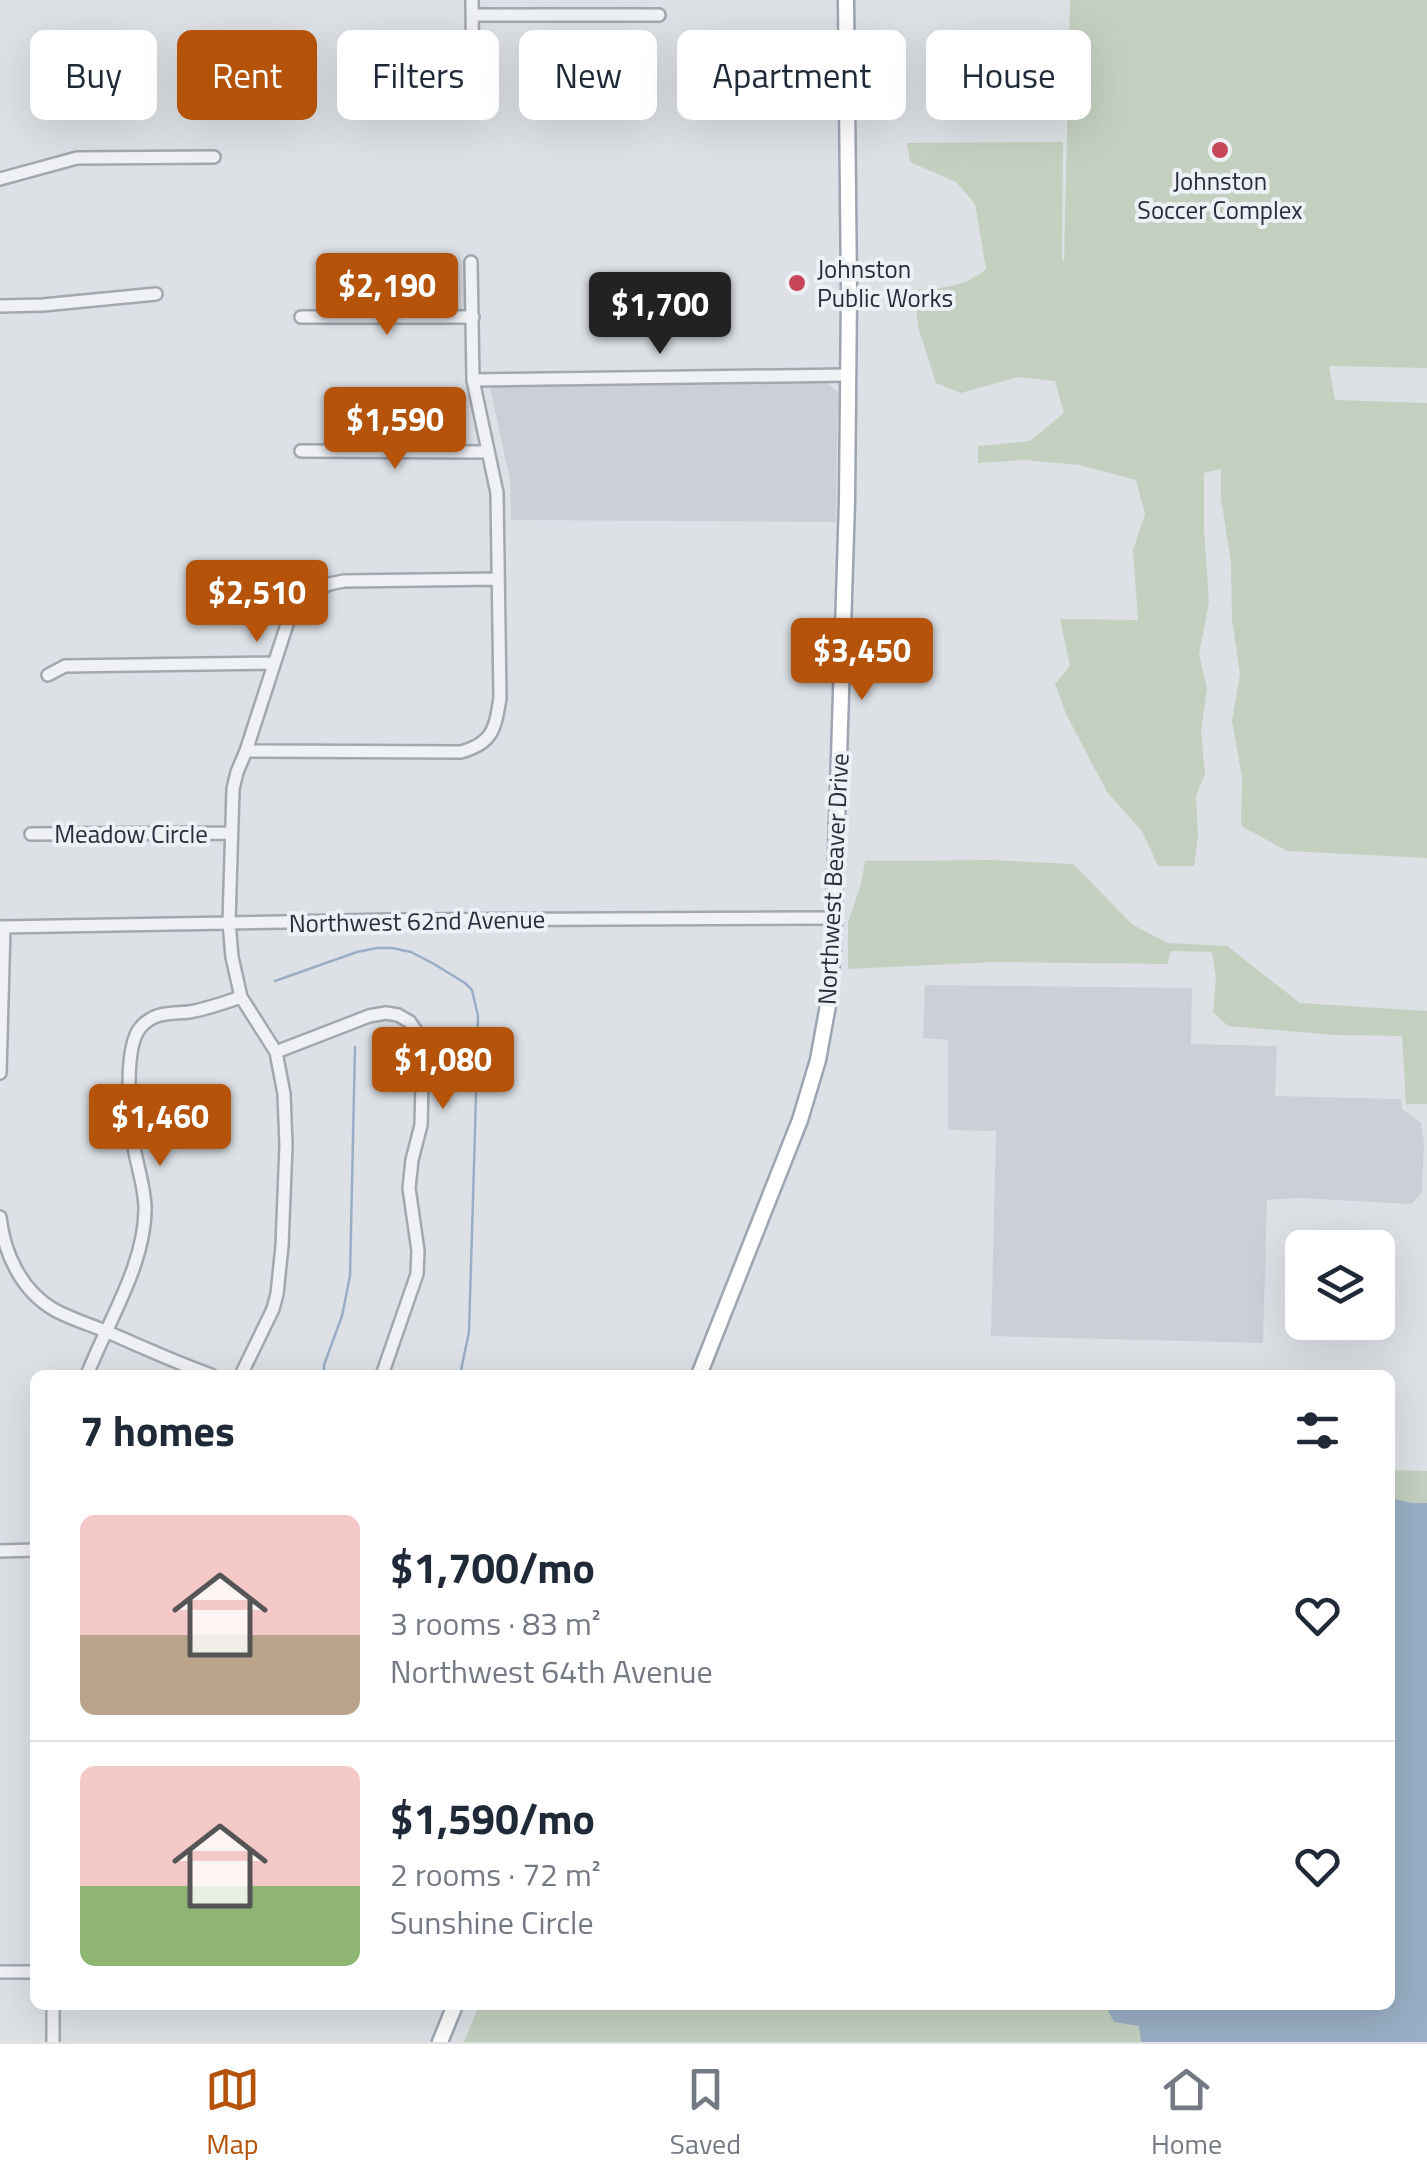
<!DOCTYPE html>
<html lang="en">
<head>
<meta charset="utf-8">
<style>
	body { margin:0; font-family:"Titillium Web",sans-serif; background:#f2f2f3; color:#1f2937; height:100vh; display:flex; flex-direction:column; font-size:38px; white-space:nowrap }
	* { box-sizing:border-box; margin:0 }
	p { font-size:32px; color:#747a83 }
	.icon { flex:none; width:55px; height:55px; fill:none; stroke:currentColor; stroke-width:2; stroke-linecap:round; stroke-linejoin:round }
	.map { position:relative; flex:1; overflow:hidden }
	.side { position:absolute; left:30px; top:1370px; width:1365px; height:640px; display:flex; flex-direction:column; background:#fff; border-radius:15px; box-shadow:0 10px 40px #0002 }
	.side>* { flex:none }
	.hud { position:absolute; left:30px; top:30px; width:1368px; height:90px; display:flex; gap:20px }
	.buttons { position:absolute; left:1285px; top:1230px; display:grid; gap:20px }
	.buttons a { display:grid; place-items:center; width:110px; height:110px; border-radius:15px; background:#fff; box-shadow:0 10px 40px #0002; font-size:50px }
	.price { position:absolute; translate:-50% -85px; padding:0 22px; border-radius:10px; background:#b45309; color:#fff; font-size:32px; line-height:65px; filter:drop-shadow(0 2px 5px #0008) }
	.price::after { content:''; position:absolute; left:50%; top:60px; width:30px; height:22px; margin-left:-15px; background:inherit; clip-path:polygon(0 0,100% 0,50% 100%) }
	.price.active { background:#222; color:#fff }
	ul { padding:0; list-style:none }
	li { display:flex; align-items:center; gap:30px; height:250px; padding:0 50px }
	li+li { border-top:2px solid #e0e1e3 }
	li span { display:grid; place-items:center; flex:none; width:280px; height:200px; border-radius:15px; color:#555 }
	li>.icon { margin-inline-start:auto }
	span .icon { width:120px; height:120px; fill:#fffc; stroke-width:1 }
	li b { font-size:42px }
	h2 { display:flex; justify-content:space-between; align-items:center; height:120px; padding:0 50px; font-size:42px }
	.tag { padding:0 35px; border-radius:15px; background:#fff; box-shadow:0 10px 40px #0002; font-size:35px; line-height:90px }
	.tag.active { background:#b45309; color:#fff }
	.tabs { display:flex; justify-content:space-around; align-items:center; height:140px; border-top:2px solid #e0e1e3; background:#fff; font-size:28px; color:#747a83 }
	.tabs a { display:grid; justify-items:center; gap:5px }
	.tabs .active { color:#b45309 }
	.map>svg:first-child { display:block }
	.built { fill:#cbd0d8 }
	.green { fill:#c3d0bf }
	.water { fill:#99aec5 }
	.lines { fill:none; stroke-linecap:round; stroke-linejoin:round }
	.stream { stroke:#99aec5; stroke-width:2.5 }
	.minor-casing { stroke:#a3a8b0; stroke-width:16 }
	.major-casing { stroke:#9da5b2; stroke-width:19 }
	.minor { stroke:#f0f1f5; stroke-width:11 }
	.major { stroke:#fff; stroke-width:14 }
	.poi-dot { fill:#c74657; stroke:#edf0f4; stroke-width:4 }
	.labels { text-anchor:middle; stroke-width:8; stroke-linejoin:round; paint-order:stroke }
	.poi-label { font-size:25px; fill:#272f3c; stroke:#edf0f4 }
	.street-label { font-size:25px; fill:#272f3c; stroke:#edf0f4 }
</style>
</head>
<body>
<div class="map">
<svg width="1427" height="2042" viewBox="0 0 1427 2042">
	<rect width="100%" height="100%" fill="#dde1e6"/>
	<path class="built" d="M827 383 837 391 838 395 836 522 511 520 510 481 490 387Z
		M925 985 1192 988 1191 1044 1277 1046 1275 1096 1401 1099 1402 1109 1421 1123 1424 1142 1422 1192 1411 1204 1299 1198 1267 1200 1263 1343 991 1336 996 1131 948 1130V1040L923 1038Z"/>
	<path class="green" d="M1070 0H1427V368L1329 366 1335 400 1427 403V858L1287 851 1241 826 1242 777 1232 721 1240 674 1232 620 1231 563 1221 498V469L1204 473V529L1209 603 1199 654 1207 689 1201 731 1205 774 1196 796 1198 835 1194 866H1158L1142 831 1107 792 1066 714 1055 684 1070 666 1060 619 1138 620 1133 550 1145 514 1136 480 1079 465 1025 460 978 463V446L1030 441 1064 413 1055 381 1018 377 961 393 936 383 918 327 914 290C940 289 965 287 986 269L975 204 956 182 910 162 907 143 1063 142 1062 258 1064 261Z
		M993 860 1073 864 1133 925 1168 943 1227 946 1300 1003 1427 1011V1104H1406L1402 1036 1336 1035 1228 1026 1213 1012 1216 978 1212 952 1171 951 1167 964 994 962 848 969V922L861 884 865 861Z
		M1390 1470 1427 1471V2042H464L479 2005H1390Z"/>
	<path class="water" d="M1390 1498 1412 1503H1427V2042H1141L1139 2026 1114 2022 1105 2005H1390Z"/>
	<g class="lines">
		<path class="stream" d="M275 981 357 952 377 948H392L411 952 434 964 465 983 472 990 478 1016 475 1132 469 1332 460 1375
			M324 1375V1365L342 1316 350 1276 355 1047"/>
		<defs>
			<path id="minor" d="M472 0 473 112
				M472 15H659
				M0 179 77 158 214 157
				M0 306 43 305 156 294
				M301 317H473
				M473 380 848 375
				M301 451 488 452
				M48 675 65 666 273 663
				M246 751 461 752C493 743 495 729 500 698L497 493 473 380 471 262
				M31 834 231 833
				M0 927 393 920 834 918
				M276 1052 369 1016 386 1013 398 1015 410 1022 423 1041 421 1125 412 1160 409 1188 418 1251 417 1274 382 1375
				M0 1073 4 927
				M0 1217C4 1253 21 1290 53 1309 70 1319 92 1325 110 1333 144 1348 177 1363 211 1375
				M87 1375C107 1323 145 1265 145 1209 145 1186 136 1164 133 1141 129 1115 124 1048 140 1028 154 1011 171 1014 189 1012 207 1009 224 1003 241 997
				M241 1375 273 1309 277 1294 282 1246 286 1145 284 1094 276 1052 241 997 232 957 229 922 233 789 237 772 246 751 290 615 301 600 315 591 329 584 344 581 498 579
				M0 1551 35 1550
				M0 1972H35
				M53 2042V2005"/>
			<path id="major" d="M699 1375 800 1120 818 1060 828 1005 833 949 847 501 849 292 846 0
				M440 2042 455 2005"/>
		</defs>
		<use href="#minor" class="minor-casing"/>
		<use href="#major" class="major-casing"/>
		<use href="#minor" class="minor"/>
		<use href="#major" class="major"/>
	</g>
	<g class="poi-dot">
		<circle cx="1220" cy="150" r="10"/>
		<circle cx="797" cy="283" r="10"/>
	</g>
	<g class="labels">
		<g class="poi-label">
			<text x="1220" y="190">Johnston<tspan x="1220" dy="29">Soccer Complex</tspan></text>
			<text x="817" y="278" text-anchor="start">Johnston<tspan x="817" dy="29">Public Works</tspan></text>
		</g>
		<g class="street-label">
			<text x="131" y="843">Meadow Circle</text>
			<text transform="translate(833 879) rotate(-87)" y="9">Northwest Beaver Drive</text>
			<text transform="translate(417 921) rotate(-1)" y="9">Northwest 62nd Avenue</text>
		</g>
	</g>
</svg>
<div class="buttons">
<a><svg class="icon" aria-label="layers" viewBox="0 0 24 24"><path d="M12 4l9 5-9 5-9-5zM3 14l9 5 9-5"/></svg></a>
</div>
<b class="price" style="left:387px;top:338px">$2,190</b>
<b class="price active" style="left:660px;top:357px">$1,700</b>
<b class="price" style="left:395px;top:472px">$1,590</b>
<b class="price" style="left:257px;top:645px">$2,510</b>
<b class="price" style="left:862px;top:703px">$3,450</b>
<b class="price" style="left:443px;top:1112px">$1,080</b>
<b class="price" style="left:160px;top:1169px">$1,460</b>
<div class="hud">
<a class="tag">Buy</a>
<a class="tag active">Rent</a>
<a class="tag">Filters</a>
<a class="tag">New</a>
<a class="tag">Apartment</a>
<a class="tag">House</a>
</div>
<section class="side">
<h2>7 homes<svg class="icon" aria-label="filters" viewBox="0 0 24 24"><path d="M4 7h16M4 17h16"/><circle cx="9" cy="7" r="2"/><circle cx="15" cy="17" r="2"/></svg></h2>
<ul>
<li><span style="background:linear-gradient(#f6c9c9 60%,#b9a48a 0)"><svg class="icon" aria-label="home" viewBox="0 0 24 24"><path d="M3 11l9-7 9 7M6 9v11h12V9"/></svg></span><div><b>$1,700/mo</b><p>3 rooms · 83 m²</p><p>Northwest 64th Avenue</p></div><svg class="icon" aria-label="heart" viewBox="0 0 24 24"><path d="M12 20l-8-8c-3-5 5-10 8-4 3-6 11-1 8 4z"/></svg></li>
<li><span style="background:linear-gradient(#f6c9c9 60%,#8fb573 0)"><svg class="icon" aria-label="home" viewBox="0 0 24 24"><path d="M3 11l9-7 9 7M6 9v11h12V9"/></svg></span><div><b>$1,590/mo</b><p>2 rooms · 72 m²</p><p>Sunshine Circle</p></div><svg class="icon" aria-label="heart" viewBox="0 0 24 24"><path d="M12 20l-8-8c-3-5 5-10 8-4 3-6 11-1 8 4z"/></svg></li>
</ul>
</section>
</div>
<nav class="tabs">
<a class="active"><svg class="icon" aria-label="map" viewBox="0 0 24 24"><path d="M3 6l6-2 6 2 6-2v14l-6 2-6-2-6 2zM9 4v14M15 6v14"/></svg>Map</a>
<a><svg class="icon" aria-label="saved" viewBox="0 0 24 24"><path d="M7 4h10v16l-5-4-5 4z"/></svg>Saved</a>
<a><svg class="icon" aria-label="home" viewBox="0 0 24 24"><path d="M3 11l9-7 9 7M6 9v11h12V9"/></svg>Home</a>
</nav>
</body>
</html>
